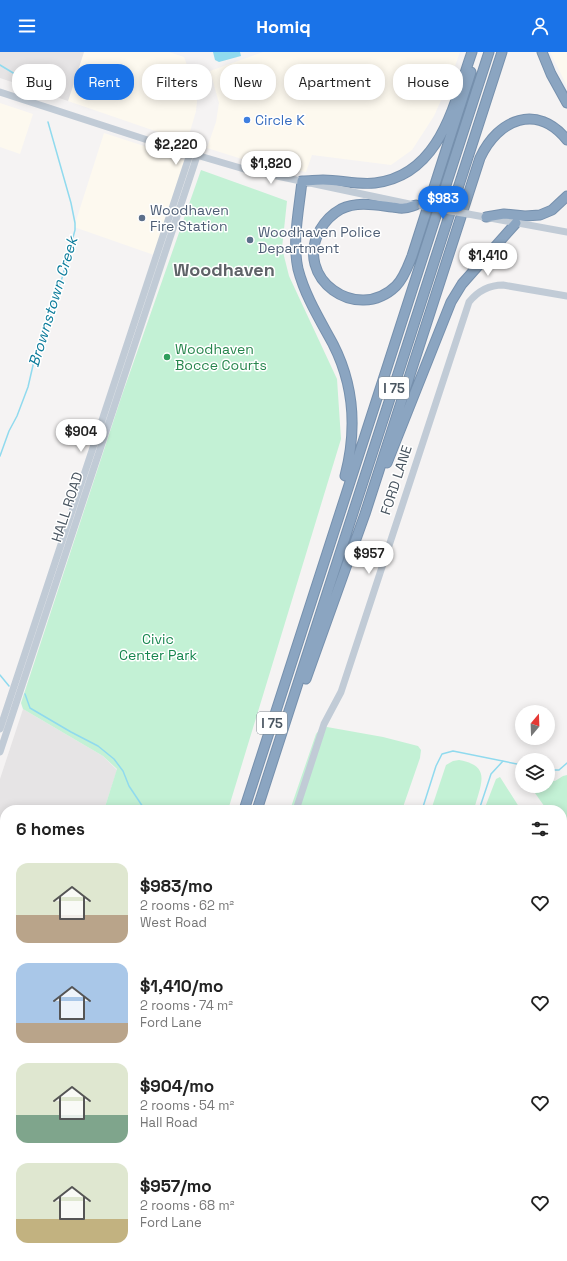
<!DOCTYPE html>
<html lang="en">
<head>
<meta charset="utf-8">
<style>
	body { margin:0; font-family:"Space Grotesk",sans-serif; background:#f6f6f6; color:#222; height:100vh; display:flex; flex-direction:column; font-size:15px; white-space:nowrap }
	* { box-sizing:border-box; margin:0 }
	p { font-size:13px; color:#767676 }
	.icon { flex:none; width:22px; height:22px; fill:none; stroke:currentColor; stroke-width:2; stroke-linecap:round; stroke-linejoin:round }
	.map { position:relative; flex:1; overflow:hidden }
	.side { position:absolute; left:0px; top:753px; width:567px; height:456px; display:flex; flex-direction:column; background:#fff; border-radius:16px 16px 0 0; box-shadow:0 2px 10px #0003 }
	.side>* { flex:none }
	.hud { position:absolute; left:12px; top:12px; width:543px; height:36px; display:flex; gap:8px }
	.needle { width:26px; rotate:19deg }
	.fabs { position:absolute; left:515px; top:653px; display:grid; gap:8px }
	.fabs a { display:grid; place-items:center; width:40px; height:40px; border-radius:50%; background:#fff; box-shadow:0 2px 10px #0003; font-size:20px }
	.price { position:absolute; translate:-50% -34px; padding:0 9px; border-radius:14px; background:#fff; color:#222; font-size:13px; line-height:26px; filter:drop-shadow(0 1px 2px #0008) }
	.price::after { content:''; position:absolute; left:50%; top:24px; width:12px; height:9px; margin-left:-6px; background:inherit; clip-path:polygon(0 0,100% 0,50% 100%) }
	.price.selected { background:#1a73e8; color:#fff }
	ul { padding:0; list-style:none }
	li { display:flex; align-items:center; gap:12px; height:100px; padding:0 16px }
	li span { display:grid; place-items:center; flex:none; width:112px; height:80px; border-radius:12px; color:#555 }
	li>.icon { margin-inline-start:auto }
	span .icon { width:48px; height:48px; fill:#fffc; stroke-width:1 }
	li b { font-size:17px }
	h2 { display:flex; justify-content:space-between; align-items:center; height:48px; padding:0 16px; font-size:17px }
	.chip { padding:0 14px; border-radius:16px; background:#fff; box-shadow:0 2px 10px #0003; font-size:14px; line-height:36px }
	.chip.selected { background:#1a73e8; color:#fff }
	header { display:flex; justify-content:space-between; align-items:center; height:52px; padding:0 16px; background:#1a73e8; color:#fff; font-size:18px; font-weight:700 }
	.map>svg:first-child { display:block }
	.commercial { fill:#fdf9ef }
	.education { fill:#e6e4e5 }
	.green { fill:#c3f1d5 }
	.water { fill:#90daee }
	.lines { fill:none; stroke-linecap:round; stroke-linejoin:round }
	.stream { stroke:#90daee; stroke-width:1.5 }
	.highway-casing { stroke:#7690ad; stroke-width:11 }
	.secondary { stroke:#c1cbd6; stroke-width:7 }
	.highway { stroke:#8ba5c1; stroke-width:9 }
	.rail-casing { stroke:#b5b8bd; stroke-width:3 }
	.rail { stroke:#fff; stroke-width:1.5; stroke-dasharray:4.5; stroke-linecap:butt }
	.secondary-bridge { stroke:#c1cbd6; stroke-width:7 }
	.shop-dot { fill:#3f7fe0; stroke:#fff; stroke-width:1.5 }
	.service-dot { fill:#5c6f8a; stroke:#fff; stroke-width:1.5 }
	.leisure-dot { fill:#2e9e5b; stroke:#fff; stroke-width:1.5 }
	.labels { text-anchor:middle; stroke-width:3; stroke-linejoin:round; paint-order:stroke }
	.shield { fill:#fff; stroke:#808990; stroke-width:1 }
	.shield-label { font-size:13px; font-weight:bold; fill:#4a5661 }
	.shop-label { font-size:14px; fill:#366cbe; stroke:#fff; text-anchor:start }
	.service-label { font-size:14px; fill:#4e5e75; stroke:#fff; text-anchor:start }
	.leisure-label { font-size:14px; fill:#27864d; stroke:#fff; text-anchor:start }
	.street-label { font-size:14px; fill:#4a5661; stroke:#fff }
	.park-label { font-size:14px; fill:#17864f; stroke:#fff }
	.water-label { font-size:15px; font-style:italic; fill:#0c7c9b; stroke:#fff }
	.district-label { font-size:18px; font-weight:bold; fill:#5f6368; stroke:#fff }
</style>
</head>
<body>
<header><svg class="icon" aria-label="menu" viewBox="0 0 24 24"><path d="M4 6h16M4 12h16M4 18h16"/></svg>Homiq<svg class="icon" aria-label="person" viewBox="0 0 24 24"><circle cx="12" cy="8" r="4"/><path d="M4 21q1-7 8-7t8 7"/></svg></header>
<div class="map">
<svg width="567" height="1209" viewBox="0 0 567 1209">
	<rect width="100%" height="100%" fill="#f5f3f3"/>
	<path class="commercial" d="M84 0H169L184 5 195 35 197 49 196 59 187 90 68 49Z
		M263 0H460L450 28 434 64 412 98 391 113 312 103 306 120 245 108 207 96 216 70 219 51 210 19Z
		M550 0H567V34Z
		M0 51 33 62 20 102 0 95Z
		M104 81 175 104 184 109 154 203 74 175Z"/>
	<path class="education" d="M0 0H84L68 49 0 26Z
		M23 657 103 704 117 718 104 758H5V1019L0 1017V727Z"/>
	<path class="green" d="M201 118 287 149 282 196 289 224 337 327 341 387 228 758H104L117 717 103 704 23 657 21 651 121 346Z
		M327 675 383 685 418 694 421 698 420 706 402 758H290L316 682 320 677Z
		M459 708C493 714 480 733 474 758H431L446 713 453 709Z
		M567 723V787L562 780V758H547L530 734H548V728L555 729 563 724Z
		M500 725 521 758H484L496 727Z
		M562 822 567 829V995L562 991Z"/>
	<path class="water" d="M213 0H240L241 4 219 10 215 8Z"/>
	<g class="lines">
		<path class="stream" d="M0 13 38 36
			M0 404 9 379 17 364 28 335 34 309 62 226 75 178V171L71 151 48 70
			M0 623 9 634
			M25 642 30 656 71 680 98 694 114 707 123 719 129 734 145 758
			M548 718H559L567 711
			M422 758 436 714 442 702 453 699 522 713
			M479 758 491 722 503 709
			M562 998 567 1002
			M562 1131 567 1118
			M562 1139 565 1149
			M562 1177 567 1173
			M554 1209V1204"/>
		<defs>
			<path id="highway" d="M542 0 551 22 567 51
				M416 153C412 154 408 156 404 156 400 157 396 155 392 155 376 153 357 149 341 157 332 162 325 169 320 178 293 226 357 272 396 234 404 226 408 214 412 204L471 20
				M486 165 504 162 525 164 540 163 552 158 567 144
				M387 411 451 250 462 232 516 171
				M345 424C357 378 355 335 333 292 320 268 305 244 298 217 292 189 299 158 302 129 309 129 316 128 323 128 341 128 357 133 375 131 441 123 454 51 472 0
				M306 627 365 462 480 106C498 67 537 51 567 88
				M244 758 489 0
				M257 758 502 0
				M92 1209 94 1204
				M105 1209 107 1204"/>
		</defs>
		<use href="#highway" class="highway-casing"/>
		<path class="secondary" d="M0 40 169 95 244 117 414 153
			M468 162 567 180
			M0 677 190 102
			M0 700 197 104
			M296 758 324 672 341 640 469 250C478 239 488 233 503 233L567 244
			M0 1132 5 1133
			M317 1204 339 1209"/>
		<use href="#highway" class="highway"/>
		<defs>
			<path id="rail" d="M562 1153 567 1151
				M562 1188H567
				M322 1208 342 1204
				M301 1209 328 1204
				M338 1209 364 1204"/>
		</defs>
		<use href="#rail" class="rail-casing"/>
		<use href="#rail" class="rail"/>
		<path class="secondary-bridge" d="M422 154 468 162"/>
	</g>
	<circle class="shop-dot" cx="247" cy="68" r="4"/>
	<g class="service-dot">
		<circle cx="142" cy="166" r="4"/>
		<circle cx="250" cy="188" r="4"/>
	</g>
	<circle class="leisure-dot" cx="167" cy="305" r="4"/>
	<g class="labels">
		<g class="shield">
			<rect x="379" y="325" width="30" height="22" rx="3"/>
			<rect x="257" y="660" width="30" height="22" rx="3"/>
		</g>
		<g class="shield-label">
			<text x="394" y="341">I 75</text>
			<text x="272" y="676">I 75</text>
		</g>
		<g class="shop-label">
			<text x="255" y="73">Circle K</text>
		</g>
		<g class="service-label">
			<text x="150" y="163">Woodhaven<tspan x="150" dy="16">Fire Station</tspan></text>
			<text x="258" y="185">Woodhaven Police<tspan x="258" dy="16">Department</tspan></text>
		</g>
		<g class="leisure-label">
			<text x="175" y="302">Woodhaven<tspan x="175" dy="16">Bocce Courts</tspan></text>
		</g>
		<g class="street-label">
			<text transform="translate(396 428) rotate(-72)" y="5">FORD LANE</text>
			<text transform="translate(67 455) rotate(-72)" y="5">HALL ROAD</text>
		</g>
		<g class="park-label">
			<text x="158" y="592">Civic<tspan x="158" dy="16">Center Park</tspan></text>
		</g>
		<g class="water-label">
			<text transform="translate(53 250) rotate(-73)" y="5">Brownstown Creek</text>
		</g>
		<g class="district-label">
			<text x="224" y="224">Woodhaven</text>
		</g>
	</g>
</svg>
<div class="fabs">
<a><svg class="needle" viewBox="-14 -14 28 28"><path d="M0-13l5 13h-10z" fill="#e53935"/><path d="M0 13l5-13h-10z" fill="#767676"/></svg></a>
<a><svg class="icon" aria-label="layers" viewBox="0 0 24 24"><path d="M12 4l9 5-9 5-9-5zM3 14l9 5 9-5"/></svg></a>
</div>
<b class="price" style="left:176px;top:114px">$2,220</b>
<b class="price" style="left:271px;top:133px">$1,820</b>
<b class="price selected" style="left:443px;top:168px">$983</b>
<b class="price" style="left:488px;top:225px">$1,410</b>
<b class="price" style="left:81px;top:401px">$904</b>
<b class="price" style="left:369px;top:523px">$957</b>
<div class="hud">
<a class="chip">Buy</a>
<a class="chip selected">Rent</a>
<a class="chip">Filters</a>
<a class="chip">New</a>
<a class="chip">Apartment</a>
<a class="chip">House</a>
</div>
<section class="side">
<h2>6 homes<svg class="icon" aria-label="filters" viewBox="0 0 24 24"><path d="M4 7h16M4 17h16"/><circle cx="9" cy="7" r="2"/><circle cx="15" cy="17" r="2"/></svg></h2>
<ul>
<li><span style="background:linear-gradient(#dfe7d0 65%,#b9a48a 0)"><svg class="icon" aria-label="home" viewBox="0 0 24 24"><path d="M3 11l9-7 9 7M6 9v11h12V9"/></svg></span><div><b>$983/mo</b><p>2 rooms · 62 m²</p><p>West Road</p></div><svg class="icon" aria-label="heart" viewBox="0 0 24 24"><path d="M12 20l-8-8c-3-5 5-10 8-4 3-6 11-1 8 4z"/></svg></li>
<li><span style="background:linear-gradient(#a9c7e8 75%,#b9a48a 0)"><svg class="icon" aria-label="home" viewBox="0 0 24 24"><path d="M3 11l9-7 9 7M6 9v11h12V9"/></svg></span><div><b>$1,410/mo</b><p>2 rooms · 74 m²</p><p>Ford Lane</p></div><svg class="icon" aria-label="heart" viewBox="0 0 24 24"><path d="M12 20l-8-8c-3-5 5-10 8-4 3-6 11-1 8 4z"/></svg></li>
<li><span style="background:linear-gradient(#dfe7d0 65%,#7fa58c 0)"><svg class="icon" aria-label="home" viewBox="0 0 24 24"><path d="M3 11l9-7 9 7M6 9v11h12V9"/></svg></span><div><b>$904/mo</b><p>2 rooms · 54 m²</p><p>Hall Road</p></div><svg class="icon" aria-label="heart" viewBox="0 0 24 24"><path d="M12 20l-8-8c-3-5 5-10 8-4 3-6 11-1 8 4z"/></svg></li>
<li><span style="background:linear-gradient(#dfe7d0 70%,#c2b280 0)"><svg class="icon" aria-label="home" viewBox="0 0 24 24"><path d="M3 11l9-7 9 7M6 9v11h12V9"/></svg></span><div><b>$957/mo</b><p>2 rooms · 68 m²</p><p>Ford Lane</p></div><svg class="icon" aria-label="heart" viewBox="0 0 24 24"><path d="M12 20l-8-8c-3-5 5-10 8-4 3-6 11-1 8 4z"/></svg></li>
</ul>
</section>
</div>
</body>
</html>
